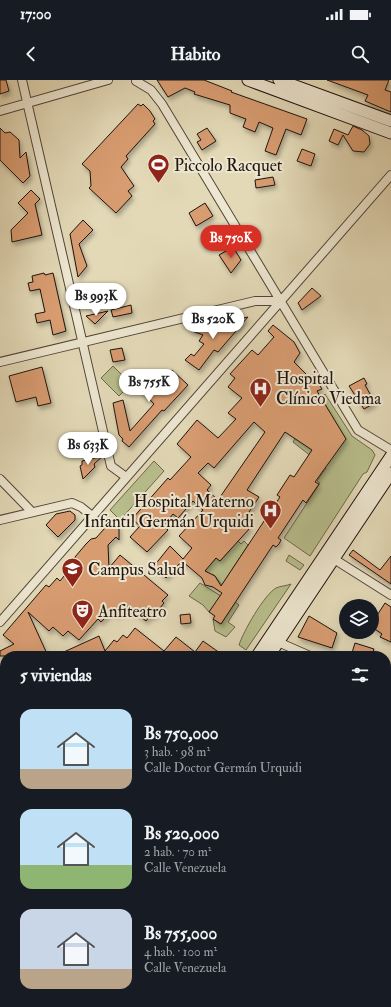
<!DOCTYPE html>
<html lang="es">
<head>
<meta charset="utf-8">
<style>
	body { margin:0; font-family:"IM FELL Double Pica",serif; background:#242831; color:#f1f3f6; height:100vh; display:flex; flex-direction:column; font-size:15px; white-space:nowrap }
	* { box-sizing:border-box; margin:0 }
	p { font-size:13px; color:#9ea1a6 }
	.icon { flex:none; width:22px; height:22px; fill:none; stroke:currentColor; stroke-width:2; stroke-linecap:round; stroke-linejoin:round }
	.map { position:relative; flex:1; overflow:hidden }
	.side { position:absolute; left:0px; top:571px; width:391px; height:356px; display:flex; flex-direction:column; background:#171b24; border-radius:16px 16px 0 0; box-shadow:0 4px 16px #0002 }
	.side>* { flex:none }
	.fabs { position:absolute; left:339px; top:519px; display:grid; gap:8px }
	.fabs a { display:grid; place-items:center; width:40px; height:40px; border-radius:50%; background:#171b24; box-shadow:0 4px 16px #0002; font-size:20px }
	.price { position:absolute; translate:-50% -34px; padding:0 9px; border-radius:14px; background:#fff; color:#222; font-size:13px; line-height:26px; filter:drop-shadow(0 1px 2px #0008) }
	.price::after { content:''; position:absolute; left:50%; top:24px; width:12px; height:9px; margin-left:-6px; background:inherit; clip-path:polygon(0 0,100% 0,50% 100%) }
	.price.selected { background:#d93025; color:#fff }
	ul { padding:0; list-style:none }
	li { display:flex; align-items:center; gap:12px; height:100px; padding:0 20px }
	li span { display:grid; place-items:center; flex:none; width:112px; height:80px; border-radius:12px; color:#555 }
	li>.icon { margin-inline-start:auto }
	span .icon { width:48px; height:48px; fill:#fffc; stroke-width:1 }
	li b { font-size:17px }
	h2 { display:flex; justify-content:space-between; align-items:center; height:48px; padding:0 20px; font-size:17px }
	.status { display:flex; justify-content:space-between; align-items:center; height:28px; padding:0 20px; background:#171b24; direction:ltr }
	.status svg { height:11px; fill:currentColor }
	header { display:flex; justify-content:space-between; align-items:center; height:52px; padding:0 20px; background:#171b24; font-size:18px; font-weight:800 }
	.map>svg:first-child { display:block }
	.green { fill:#b8be8c; stroke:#6b684d }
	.building { fill:#d89c71; stroke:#1e130e; fill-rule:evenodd; filter:url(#shadow) }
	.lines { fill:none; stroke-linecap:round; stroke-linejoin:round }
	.minor-casing { stroke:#4f4438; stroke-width:10 }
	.secondary-casing { stroke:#1e130e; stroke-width:13 }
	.minor { stroke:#ede6d0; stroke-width:8 }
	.secondary { stroke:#ede6d0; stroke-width:11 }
	.labels { text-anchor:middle; stroke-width:4; stroke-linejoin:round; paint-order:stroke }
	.poi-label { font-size:17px; fill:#1e130e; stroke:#ede6d0; text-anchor:start }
</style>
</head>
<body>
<div class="status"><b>17:00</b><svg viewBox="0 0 49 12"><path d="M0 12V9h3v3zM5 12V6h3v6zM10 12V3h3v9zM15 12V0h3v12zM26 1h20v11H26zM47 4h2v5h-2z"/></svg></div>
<header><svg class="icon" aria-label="back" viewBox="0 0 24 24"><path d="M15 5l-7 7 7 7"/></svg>Habito<svg class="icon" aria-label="search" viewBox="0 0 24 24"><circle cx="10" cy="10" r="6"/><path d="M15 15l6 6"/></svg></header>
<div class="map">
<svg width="391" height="927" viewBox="0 0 391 927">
	<defs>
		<filter id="shadow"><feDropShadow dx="2" dy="3.5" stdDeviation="2" flood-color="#0004"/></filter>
	</defs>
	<rect width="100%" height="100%" fill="#e3d9b7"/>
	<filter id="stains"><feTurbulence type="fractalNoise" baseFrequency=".005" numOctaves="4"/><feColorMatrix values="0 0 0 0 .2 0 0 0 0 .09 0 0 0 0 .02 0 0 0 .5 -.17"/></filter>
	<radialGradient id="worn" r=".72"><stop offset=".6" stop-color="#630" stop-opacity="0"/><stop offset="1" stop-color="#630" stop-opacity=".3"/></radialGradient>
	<path class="green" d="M113 286 131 304 119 316 101 298Z
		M325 314 352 356 372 370 375 375 367 392 363 394 310 476 284 458 320 403 317 401 326 388 293 362Z
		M154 381 164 391 120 440 110 430Z
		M235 458 241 464 244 461 248 465 222 505 214 495 208 494 205 490 216 478 220 481 230 470Z
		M289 475 304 485 300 490 286 481Z
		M200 503 221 516 209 532 203 525 189 516Z
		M291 504 246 570 239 565C243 552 264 515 276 508 280 506 286 506 291 504Z
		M235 522 239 525 228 542 235 547 226 557 215 551 213 539 221 544Z
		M386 606 391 609V667H386Z
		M2 811H5V858L0 830V813Z"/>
	<path class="building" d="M0 0H6L9 11 0 14Z
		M157 0H204L232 11 231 12 307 39 301 55 286 49 276 75 265 71 273 48 259 42 255 52 243 47 246 39 230 33V25L194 14 195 12 185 8 168 17Z
		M327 0H389L385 10 391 12V32L365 21 368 15Z
		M138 24 141 26 143 24 150 31 155 39 153 41 155 44 126 76 128 79 121 87 134 106 128 111 132 116 116 133 89 108 91 106 90 91 82 84Z
		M353 46 362 50 369 56 370 64 364 72 353 71 343 55 338 65 329 61 334 49 348 55Z
		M0 48 5 53 10 52 19 60 20 78 26 72 30 96 23 103 0 80Z
		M207 48 216 61 202 70 197 62 201 60 197 54Z
		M302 69 315 74 311 86 297 81Z
		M273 97 275 105 256 108 255 100Z
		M31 110 40 119 35 124 42 155 12 162 11 150 28 133 18 123Z
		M205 123 213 136 196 146 189 133Z
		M83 140 93 150 79 164 87 186 78 197 70 154Z
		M233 167 241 180 231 193 219 175Z
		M44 193 45 195 53 193 66 251 53 255 50 240 37 243 35 234 45 232 40 209 30 211 28 203 33 202 32 196Z
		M312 208 321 216 302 230 298 223Z
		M131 225 132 233 113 237 111 230Z
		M108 231 95 244 86 236Z
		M248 237 218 272 214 270 199 290 185 280 191 274 194 276 204 264 199 261 203 255 189 250Z
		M273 245 294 262 300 273 294 282 309 297 313 295 322 309 317 311 346 359 315 402 319 404 306 423 303 420 278 458 281 460 279 464 276 467 273 465 221 544 213 539 215 536 209 532 222 513 213 507 205 505 202 498 182 481 166 498 154 486 170 466 183 479 192 468 179 456 203 430 193 421 178 438 173 434 163 446 168 450 147 472 130 457 140 446 132 439 168 398 170 400 191 377 177 364 197 340 218 358 236 339 228 333 242 318 228 307 235 298 230 294 252 270 258 275 274 257 268 251ZM254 342 265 352 218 420 207 410 211 405 198 393 208 383 214 388ZM285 352 312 370 294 397 290 395 277 415 280 417 221 506 215 496 205 491 216 478 220 481 250 448 243 441 259 417 247 410Z
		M122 268 125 280 113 282 110 270Z
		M42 287 51 323 38 326 36 317 16 322 9 296Z
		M150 290 162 302 172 290 188 305 164 331 162 330 129 367 122 361 123 359 119 355 113 323 123 320 130 351 154 324 135 304Z
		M364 298 367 304 365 305 375 323 364 329 349 306Z
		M103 376 94 384 95 387 83 399 80 386 82 385V381Z
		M70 431 75 435V440L58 457 46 445 56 434Z
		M106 435 119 447V460L116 457 108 465 109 488 120 475 168 515 162 521 164 523 153 537 151 535 146 541 126 525 117 535 112 531 101 542 98 539 79 560 68 551 63 556 53 547 49 551 28 532 48 576H0V571L14 564 3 555 46 505 49 507 57 498 60 501 74 484 75 477 86 464 91 459 96 458 105 448 100 443Z
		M353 470 380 490 391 476V504L349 475Z
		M385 523 391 527V562L380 557 382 554 372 547V543Z
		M190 534 191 543 181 544 180 535Z
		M309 536 337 553 332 568 298 557Z
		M135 548 164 571 176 557 195 572 203 561 224 576H55L99 556 105 571 114 560 117 562 123 555 127 558Z
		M355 563 374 569 372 576H351Z"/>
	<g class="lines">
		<defs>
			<path id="minor" d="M22 0 111 386 126 397
				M136 1 151 10 162 24 358 350 391 370
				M0 31 108 0
				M0 282 255 221H281
				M0 399 32 432
				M0 440 72 423 81 427 92 436
				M334 479 391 515
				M0 542 391 95
				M278 562 310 576
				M386 605 391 606
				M386 672 391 674
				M386 854 391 853
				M166 922 167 927
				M320 922 321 927
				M61 927 83 922"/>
			<path id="secondary" d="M248 0 391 53
				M279 0 391 41
				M257 576 391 376
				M269 576 391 393
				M0 802 5 803
				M0 894 5 919
				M35 927 39 922"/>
		</defs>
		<use href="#minor" class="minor-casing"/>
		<use href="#secondary" class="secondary-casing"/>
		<use href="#minor" class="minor"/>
		<use href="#secondary" class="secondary"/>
	</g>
	<defs>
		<symbol id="stadium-pin" viewBox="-11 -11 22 30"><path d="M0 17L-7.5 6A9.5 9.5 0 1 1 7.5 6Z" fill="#8f2418" stroke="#ede6d0"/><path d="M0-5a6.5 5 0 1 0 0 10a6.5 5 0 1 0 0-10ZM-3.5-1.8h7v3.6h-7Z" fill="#fff"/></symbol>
		<symbol id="hospital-pin" viewBox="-11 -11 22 30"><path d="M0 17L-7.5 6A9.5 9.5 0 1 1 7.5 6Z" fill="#8f2418" stroke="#ede6d0"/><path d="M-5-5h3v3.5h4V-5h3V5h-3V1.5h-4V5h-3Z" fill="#fff"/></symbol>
		<symbol id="university-pin" viewBox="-11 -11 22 30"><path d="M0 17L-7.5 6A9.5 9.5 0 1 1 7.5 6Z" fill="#8f2418" stroke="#ede6d0"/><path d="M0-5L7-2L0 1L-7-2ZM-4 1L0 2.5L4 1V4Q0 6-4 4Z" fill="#fff"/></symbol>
		<symbol id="theatre-pin" viewBox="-11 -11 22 30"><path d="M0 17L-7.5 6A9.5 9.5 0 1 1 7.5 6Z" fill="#8f2418" stroke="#ede6d0"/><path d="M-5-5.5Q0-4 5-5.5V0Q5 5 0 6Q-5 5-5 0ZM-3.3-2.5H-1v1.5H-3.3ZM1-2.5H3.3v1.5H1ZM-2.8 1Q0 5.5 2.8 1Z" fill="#fff"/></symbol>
	</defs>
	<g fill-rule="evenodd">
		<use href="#stadium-pin" x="146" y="72" width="25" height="34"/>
		<use href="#hospital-pin" x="248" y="296" width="25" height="34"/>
		<use href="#hospital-pin" x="258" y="418" width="25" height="34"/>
		<use href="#university-pin" x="60" y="476" width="25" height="34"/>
		<use href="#theatre-pin" x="70" y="518" width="25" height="34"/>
	</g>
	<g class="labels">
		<g class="poi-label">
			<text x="174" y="91">Piccolo Racquet</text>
			<text x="276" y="304">Hospital<tspan x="276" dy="20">Clínico Viedma</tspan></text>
			<text x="254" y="427" text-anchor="end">Hospital Materno<tspan x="254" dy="20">Infantil Germán Urquidi</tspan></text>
			<text x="88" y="495">Campus Salud</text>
			<text x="98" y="537">Anfiteatro</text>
		</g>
	</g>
	<rect width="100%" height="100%" filter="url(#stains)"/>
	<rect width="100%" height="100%" fill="url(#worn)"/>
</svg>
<div class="fabs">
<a><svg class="icon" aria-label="layers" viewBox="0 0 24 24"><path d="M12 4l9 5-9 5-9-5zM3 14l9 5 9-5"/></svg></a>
</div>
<b class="price selected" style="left:231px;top:179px">Bs 750K</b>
<b class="price" style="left:96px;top:237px">Bs 993K</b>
<b class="price" style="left:213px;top:260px">Bs 520K</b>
<b class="price" style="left:149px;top:323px">Bs 755K</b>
<b class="price" style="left:88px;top:386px">Bs 633K</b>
<section class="side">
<h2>5 viviendas<svg class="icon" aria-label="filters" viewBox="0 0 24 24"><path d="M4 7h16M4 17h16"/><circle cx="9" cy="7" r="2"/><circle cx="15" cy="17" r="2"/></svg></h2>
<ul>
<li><span style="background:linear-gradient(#bfe0f5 75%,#b9a48a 0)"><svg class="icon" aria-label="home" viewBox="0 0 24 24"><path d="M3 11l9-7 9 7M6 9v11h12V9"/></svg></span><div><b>Bs 750,000</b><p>3 hab. · 98 m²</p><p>Calle Doctor Germán Urquidi</p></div></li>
<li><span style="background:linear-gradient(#bfe0f5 70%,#8fb573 0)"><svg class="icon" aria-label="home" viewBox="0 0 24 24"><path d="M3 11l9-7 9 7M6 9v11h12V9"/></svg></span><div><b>Bs 520,000</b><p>2 hab. · 70 m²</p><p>Calle Venezuela</p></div></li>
<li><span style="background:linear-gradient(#c9d6e8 75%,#b9a48a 0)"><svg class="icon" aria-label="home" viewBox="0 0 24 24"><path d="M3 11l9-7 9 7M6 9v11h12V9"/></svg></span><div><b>Bs 755,000</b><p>4 hab. · 100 m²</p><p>Calle Venezuela</p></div></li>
</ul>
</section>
</div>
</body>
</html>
